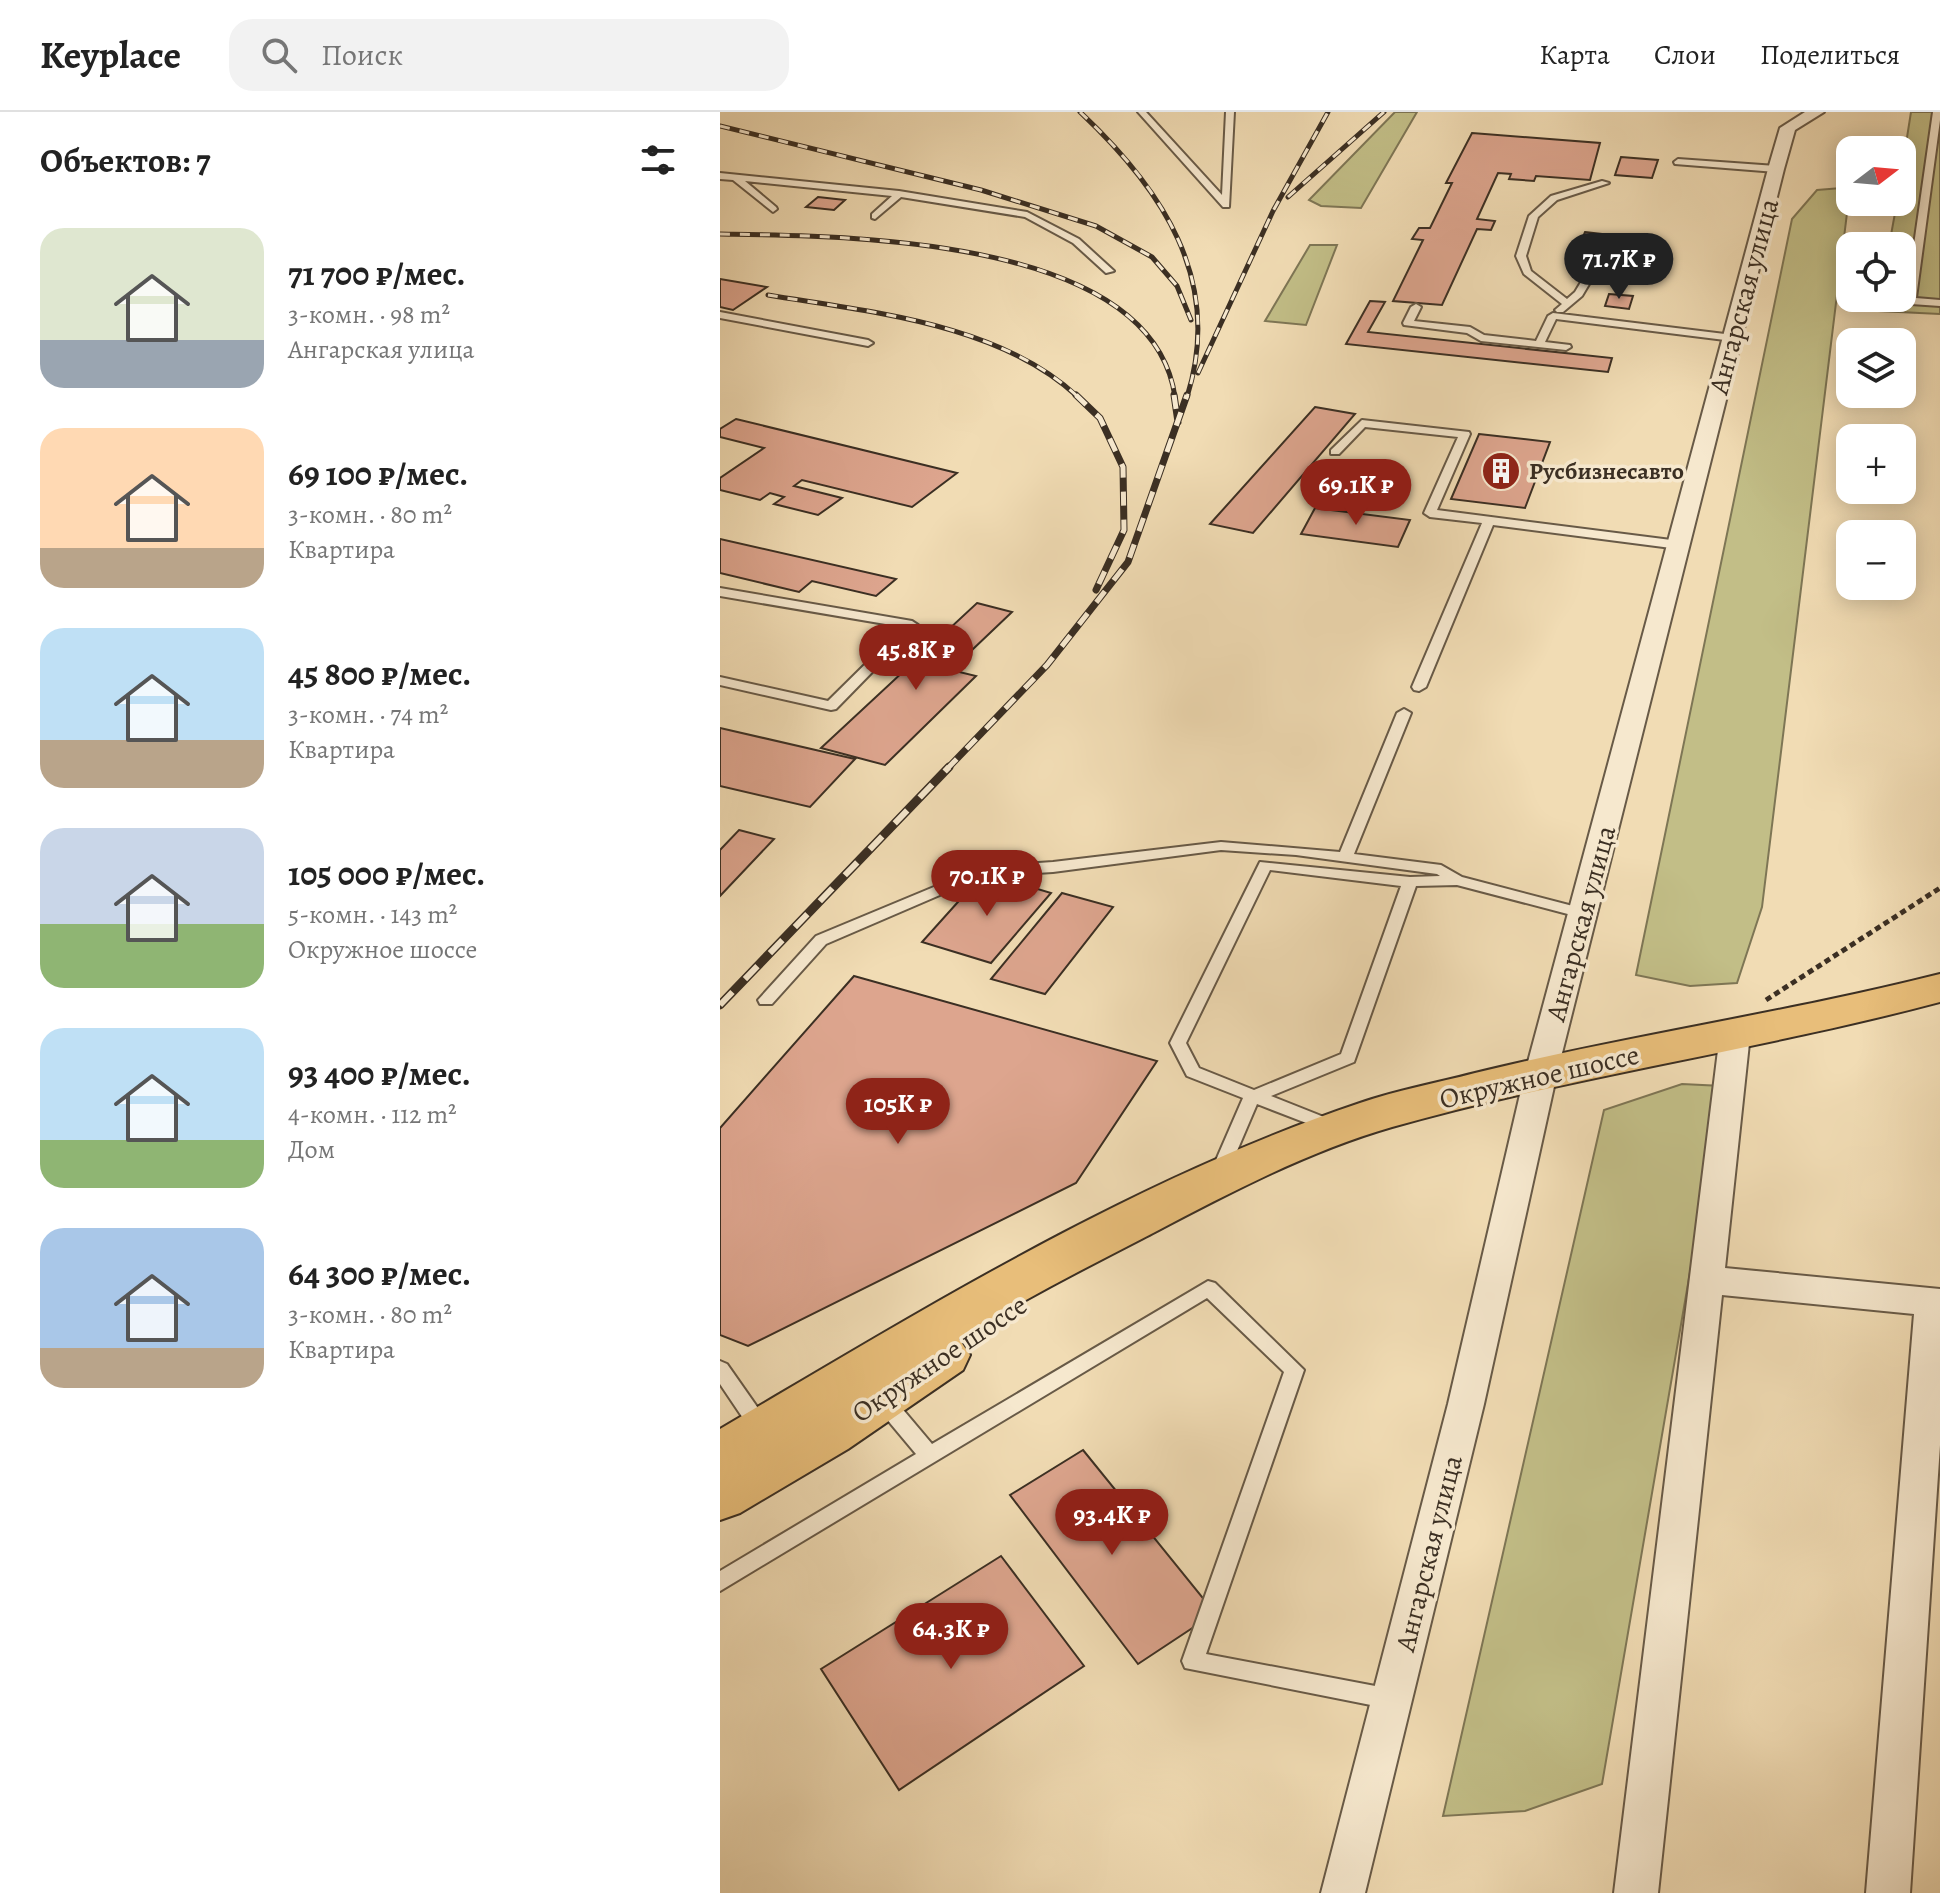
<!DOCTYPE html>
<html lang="ru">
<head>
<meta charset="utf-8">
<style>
	body { margin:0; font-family:Alegreya,serif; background:#f2f2f2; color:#222; height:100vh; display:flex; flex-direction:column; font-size:30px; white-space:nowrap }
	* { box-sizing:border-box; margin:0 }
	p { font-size:26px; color:#767676 }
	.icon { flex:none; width:44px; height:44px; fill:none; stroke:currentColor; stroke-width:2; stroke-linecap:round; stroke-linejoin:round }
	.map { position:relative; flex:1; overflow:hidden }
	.panel { display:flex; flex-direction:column; background:#fff; width:720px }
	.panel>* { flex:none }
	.needle { width:52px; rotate:74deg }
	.fabs { position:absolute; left:1116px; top:24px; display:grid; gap:16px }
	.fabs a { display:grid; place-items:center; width:80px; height:80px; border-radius:16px; background:#fff; box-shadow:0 4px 20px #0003; font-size:40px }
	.price { position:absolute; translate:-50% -68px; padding:0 18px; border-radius:28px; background:#8f2418; color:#fff; font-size:26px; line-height:52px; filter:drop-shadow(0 2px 4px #0008) }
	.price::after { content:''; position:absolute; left:50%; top:48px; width:24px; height:18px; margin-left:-12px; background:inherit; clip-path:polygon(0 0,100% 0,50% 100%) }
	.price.current { background:#222; color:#fff }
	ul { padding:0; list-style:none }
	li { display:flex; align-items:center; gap:24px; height:200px; padding:0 40px }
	li span { display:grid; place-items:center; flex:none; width:224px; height:160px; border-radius:24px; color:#555 }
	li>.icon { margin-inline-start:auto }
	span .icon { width:96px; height:96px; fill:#fffc; stroke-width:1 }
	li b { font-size:34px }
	h2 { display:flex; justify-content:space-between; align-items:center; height:96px; padding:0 40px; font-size:34px }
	header { display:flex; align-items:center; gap:48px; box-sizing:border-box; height:112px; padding:0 40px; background:#fff; border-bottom:2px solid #e0e0e0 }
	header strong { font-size:38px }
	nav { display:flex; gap:44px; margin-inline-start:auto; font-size:28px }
	.search { width:560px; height:72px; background:#f2f2f2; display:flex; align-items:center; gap:20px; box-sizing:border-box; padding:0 28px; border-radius:24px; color:#767676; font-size:30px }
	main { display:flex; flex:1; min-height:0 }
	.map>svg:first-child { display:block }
	.green { fill:#c2be87; stroke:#7e7655; stroke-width:2 }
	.building { fill:#dda58e; stroke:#3b2f23; stroke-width:2 }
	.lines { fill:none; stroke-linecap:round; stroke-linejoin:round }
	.lane-casing { stroke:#685a47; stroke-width:4 }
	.street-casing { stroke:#685a47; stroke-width:4 }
	.primary-casing { stroke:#3b2f23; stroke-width:4 }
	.path { stroke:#3b2f23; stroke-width:5; stroke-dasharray:6 4; stroke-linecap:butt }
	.lane { fill:#f6e8ce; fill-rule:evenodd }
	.street { fill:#f6e8ce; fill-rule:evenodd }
	.primary { fill:#e8be7a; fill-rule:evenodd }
	.rail-far2-casing { stroke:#3b2f23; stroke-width:5 }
	.rail-far1-casing { stroke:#3b2f23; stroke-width:7 }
	.rail-casing { stroke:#3b2f23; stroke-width:9 }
	.rail-far2 { stroke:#f6e8ce; stroke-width:3; stroke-dasharray:10; stroke-linecap:butt }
	.rail-far1 { stroke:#f6e8ce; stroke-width:5; stroke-dasharray:14; stroke-linecap:butt }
	.rail { stroke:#f6e8ce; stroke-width:6; stroke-dasharray:18; stroke-linecap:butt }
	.labels { text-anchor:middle; stroke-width:7; stroke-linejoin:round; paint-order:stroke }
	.far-poi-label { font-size:24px; font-weight:bold; fill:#3b2f23; stroke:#f6e8ce; text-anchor:start }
	.street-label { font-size:28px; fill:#3b2f23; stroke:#f6e8ce }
</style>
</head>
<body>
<header>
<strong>Keyplace</strong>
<div class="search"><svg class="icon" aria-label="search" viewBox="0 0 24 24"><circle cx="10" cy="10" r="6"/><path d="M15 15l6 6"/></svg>Поиск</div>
<nav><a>Карта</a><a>Слои</a><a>Поделиться</a></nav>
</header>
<main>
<section class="panel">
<h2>Объектов: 7<svg class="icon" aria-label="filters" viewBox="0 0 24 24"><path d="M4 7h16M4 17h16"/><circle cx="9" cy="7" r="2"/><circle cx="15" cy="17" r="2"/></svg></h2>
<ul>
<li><span style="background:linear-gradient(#dfe7d0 70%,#9aa5b1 0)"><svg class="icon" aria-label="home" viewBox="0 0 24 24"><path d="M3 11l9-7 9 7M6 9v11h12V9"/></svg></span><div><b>71 700 ₽/мес.</b><p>3-комн. · 98 m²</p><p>Ангарская улица</p></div></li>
<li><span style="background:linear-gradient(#ffd9b3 75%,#b9a48a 0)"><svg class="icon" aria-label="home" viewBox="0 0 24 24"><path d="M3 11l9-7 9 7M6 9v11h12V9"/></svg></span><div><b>69 100 ₽/мес.</b><p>3-комн. · 80 m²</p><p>Квартира</p></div></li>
<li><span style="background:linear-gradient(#bfe0f5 70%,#b9a48a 0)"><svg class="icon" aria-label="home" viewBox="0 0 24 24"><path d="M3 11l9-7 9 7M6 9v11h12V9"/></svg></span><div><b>45 800 ₽/мес.</b><p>3-комн. · 74 m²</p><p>Квартира</p></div></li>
<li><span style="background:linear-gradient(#c9d6e8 60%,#8fb573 0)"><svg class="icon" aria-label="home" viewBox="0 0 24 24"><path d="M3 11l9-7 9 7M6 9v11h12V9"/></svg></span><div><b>105 000 ₽/мес.</b><p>5-комн. · 143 m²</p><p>Окружное шоссе</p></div></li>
<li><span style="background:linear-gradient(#bfe0f5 70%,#8fb573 0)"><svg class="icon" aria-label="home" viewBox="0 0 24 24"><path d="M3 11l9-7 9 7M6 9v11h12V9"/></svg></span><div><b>93 400 ₽/мес.</b><p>4-комн. · 112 m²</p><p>Дом</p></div></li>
<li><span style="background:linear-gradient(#a9c7e8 75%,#b9a48a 0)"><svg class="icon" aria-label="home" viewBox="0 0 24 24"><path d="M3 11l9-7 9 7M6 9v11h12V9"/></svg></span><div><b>64 300 ₽/мес.</b><p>3-комн. · 80 m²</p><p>Квартира</p></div></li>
</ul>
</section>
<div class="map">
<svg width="1220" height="1781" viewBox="0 0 1220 1781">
	<rect width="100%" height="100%" fill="#f1dcb4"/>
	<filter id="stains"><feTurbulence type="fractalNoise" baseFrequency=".0025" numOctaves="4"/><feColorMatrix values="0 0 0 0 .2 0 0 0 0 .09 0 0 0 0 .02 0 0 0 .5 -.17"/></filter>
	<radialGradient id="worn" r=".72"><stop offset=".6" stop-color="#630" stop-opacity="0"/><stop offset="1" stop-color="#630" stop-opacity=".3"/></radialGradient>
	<path class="green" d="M675 0H697L641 96 601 94 589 88Z
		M1191 0H1220V202L1159 199 1161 186H1182V134H1169L1177 90H1182V57Z
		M1121 76 1127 101 1042 795 1017 871 970 874 916 863 1072 107 1097 78Z
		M590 133H617L586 213 545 209Z
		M962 972 1002 974 882 1672 805 1699 723 1704 884 998Z"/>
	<path class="building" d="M752 21 880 31 870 68 816 64 814 69 789 67 791 62 778 61 757 107 775 109 771 118 757 117 722 193 673 189 703 128 692 127 699 116H710L732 71H726Z
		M901 45 938 48 932 66 895 63Z
		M98 85 125 88 114 98 86 95Z
		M865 120 883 122 881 128 908 131 896 162 849 157Z
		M0 167 47 175 13 198 0 195Z
		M889 182 913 184 909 197 885 194Z
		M650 189 665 190 648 220 892 246 888 260 626 232Z
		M595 295 635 302 533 421 490 412Z
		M16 307 237 361 192 395 82 368 74 374 122 386 98 403 54 392 64 385 50 381 40 388 0 378V366L44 336 0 325V317Z
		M759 322 830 330 805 396 731 387Z
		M595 396 690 408 678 435 581 422Z
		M0 427 176 467 156 484 92 469 79 480 0 461Z
		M257 491 292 500 231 558 256 564 165 653 101 636Z
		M0 616 135 647 90 695 0 674Z
		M19 718 54 727 0 784V738Z
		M264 761 331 781 271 851 202 830Z
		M342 781 393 795 325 882 271 867Z
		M134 864 437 949 356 1071 28 1234 0 1223V1016Z
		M363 1338 495 1501 418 1552 290 1383Z
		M281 1444 364 1554 179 1678 101 1557Z"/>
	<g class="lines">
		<defs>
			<path id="lane" d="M418 0H426L502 83 506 0H514L509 95H503Z
				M1213 0H1220V8L1196 186 1220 188V194L1191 192 1186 189Z
				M958 47 1056 54 1060 57 1056 60 955 52 954 50Z
				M0 61 179 79 307 100 359 127 394 159 386 161 353 131 305 105 181 85 155 107 152 106V102L172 84 25 69 56 95 57 97 53 100 13 68 0 67Z
				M882 69 889 71 837 88 818 105 806 144 811 159 847 187 855 180 867 160 875 162 862 184 843 200H837L835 198 842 192 804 162 796 144 809 104 831 84Z
				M696 192 701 195 694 209 750 215 764 223 816 229 828 204 833 201 1013 223 1018 226 1013 229 836 207 825 230 850 233 851 235 846 238 761 229 747 221 684 213 683 211 691 195Z
				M0 200 148 228 153 231 148 234 0 206Z
				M642 308 749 320 750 322 717 398 959 429 965 433 959 437 773 413 706 575 699 579 694 578 692 575 762 411 710 405 704 401 738 325 645 315 619 342H611V338Z
				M0 476 192 509 198 513 116 597 111 598 0 573V565L108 589 183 515 0 484Z
				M684 597 691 601 634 742 721 753 742 765 868 798 871 801 863 806 737 773 696 774 634 950 551 984 619 1011 622 1015 619 1019H607L537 992 505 1067H493L490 1062 523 986 467 964 450 931 540 750 690 765 720 764 717 762 576 743 501 738 333 760 264 764 106 832 52 892H40L38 888 96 824 262 755 333 750 501 730 620 740 677 601ZM550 758 681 774 621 942 534 978 479 956 466 931Z
				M488 1169 495 1171 584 1258 486 1542 671 1577 679 1580 682 1587 679 1594 671 1597 465 1556 462 1549 564 1260 487 1186 0 1479V1459L196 1342 155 1293 152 1287 155 1281 162 1279 169 1281 212 1332Z
				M0 1249 7 1252 49 1312 52 1318 49 1324 42 1326 35 1324 0 1272Z"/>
			<path id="street" d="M1085 0H1104L1075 18 1064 57 837 961 764 1292 645 1781H601L728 1292 805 961 1048 57 1060 16Z
				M1015 912 1026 915 1030 922 1005 1156 1220 1177V1333L1190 1781H1146L1194 1202 1002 1183 938 1781H894L1000 922 1004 915Z"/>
			<path id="primary" d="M1220 862V890C1039 938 852 964 672 1015 589 1039 511 1080 435 1120 369 1154 302 1188 239 1227L250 1243 243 1258 128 1337 20 1401 0 1408V1317C206 1196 412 1068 640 991 677 978 717 971 755 961 909 923 1066 901 1220 862Z"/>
		</defs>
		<use href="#lane" class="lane-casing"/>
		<use href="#street" class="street-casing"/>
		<use href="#primary" class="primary-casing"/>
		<path class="path" d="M1046 888 1220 776"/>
		<use href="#lane" class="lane"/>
		<use href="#street" class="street"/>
		<use href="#primary" class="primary"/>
		<defs>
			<path id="rail-far2" d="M360 0C442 77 504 168 467 285
				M0 14 261 78 376 114 432 145 457 174 471 208
				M568 85 664 0
				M0 122C122 124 432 123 455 285
				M48 183C150 200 279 211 358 285
				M478 261 553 99 608 0"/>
			<path id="rail-far1" d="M356 283 380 306 403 355 404 418 376 478
				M454 283 458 310
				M227 657 327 553 408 450 467 283"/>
			<path id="rail" d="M0 893 229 655"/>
		</defs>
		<use href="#rail-far2" class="rail-far2-casing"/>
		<use href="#rail-far1" class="rail-far1-casing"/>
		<use href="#rail" class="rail-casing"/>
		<use href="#rail-far2" class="rail-far2"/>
		<use href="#rail-far1" class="rail-far1"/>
		<use href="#rail" class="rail"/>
	</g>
	<defs>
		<symbol id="building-disc" viewBox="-11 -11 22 22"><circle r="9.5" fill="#8f2418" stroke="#f6e8ce"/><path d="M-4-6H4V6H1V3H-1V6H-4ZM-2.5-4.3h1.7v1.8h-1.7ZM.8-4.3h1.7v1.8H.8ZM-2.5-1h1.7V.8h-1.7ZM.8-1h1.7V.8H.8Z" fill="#fff"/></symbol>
	</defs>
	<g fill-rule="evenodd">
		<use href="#building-disc" x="759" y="337" width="44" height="44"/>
	</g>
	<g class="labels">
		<g class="far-poi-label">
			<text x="809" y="367">Русбизнесавто</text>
		</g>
		<g class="street-label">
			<text transform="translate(1023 184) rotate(-75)" y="10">Ангарская улица</text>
			<text transform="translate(860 811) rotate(-75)" y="10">Ангарская улица</text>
			<text transform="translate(819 964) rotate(-13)" y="10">Окружное шоссе</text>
			<text transform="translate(219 1246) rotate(-34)" y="10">Окружное шоссе</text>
			<text transform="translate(708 1441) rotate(-76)" y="10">Ангарская улица</text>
		</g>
	</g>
	<rect width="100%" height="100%" filter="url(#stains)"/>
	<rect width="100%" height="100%" fill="url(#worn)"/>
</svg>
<div class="fabs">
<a><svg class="needle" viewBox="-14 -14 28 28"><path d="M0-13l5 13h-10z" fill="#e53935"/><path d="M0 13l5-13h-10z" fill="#767676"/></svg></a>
<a><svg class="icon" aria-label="locate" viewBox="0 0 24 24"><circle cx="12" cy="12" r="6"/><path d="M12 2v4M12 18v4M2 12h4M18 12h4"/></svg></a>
<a><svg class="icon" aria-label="layers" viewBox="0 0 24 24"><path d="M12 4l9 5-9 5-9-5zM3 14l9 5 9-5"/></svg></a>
<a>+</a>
<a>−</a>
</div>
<b class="price current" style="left:899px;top:189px">71.7K ₽</b>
<b class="price" style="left:636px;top:415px">69.1K ₽</b>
<b class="price" style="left:196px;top:580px">45.8K ₽</b>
<b class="price" style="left:267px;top:806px">70.1K ₽</b>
<b class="price" style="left:178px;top:1034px">105K ₽</b>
<b class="price" style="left:392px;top:1445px">93.4K ₽</b>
<b class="price" style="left:231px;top:1559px">64.3K ₽</b>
</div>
</main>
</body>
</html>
